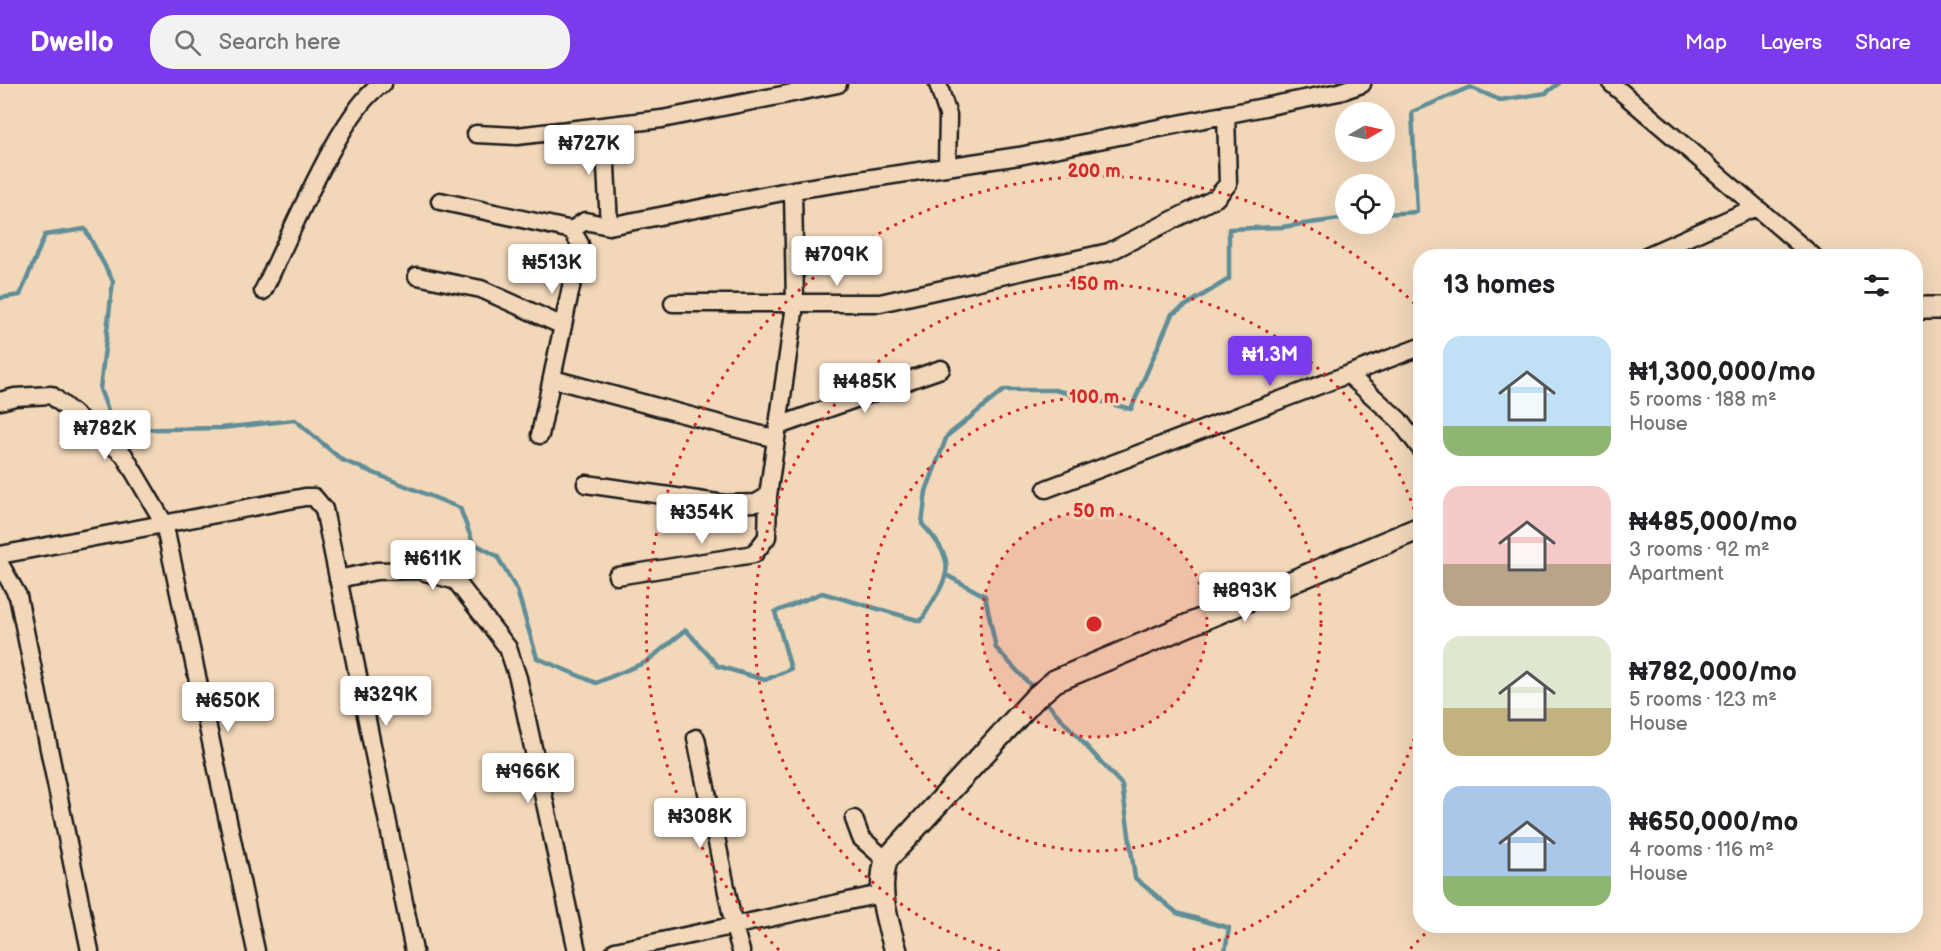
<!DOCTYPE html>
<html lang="en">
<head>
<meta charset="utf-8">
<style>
	body { margin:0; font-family:"Balsamiq Sans",sans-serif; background:#f2f2f2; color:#202124; height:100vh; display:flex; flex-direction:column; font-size:22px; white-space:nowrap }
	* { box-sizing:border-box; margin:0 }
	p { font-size:20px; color:#757577 }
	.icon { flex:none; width:33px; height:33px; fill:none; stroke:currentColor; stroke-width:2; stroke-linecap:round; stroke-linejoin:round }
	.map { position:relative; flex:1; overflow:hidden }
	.side { position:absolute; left:1413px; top:165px; width:510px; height:684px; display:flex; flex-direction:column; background:#fff; border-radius:24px; box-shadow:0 6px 24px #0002 }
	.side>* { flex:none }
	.needle { width:39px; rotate:81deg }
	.buttons { position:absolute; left:1335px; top:18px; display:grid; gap:12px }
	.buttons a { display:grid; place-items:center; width:60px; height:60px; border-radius:50%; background:#fff; box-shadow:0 6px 24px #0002; font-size:30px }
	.price { position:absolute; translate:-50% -51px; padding:0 14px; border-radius:6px; background:#fff; color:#222; font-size:20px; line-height:39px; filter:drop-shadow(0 2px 3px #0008) }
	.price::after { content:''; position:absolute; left:50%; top:36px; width:18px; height:14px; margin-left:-9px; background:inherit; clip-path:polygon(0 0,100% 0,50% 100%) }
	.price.current { background:#7c3aed; color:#fff }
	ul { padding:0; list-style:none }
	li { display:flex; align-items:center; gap:18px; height:150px; padding:0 30px }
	li span { display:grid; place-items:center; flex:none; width:168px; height:120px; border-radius:18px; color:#555 }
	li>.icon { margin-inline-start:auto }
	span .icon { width:72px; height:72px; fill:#fffc; stroke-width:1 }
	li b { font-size:26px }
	h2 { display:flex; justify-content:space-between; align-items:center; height:72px; padding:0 30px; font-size:26px }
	header { display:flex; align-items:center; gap:36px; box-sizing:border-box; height:84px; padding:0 30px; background:#7c3aed; color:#fff }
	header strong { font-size:28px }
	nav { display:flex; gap:33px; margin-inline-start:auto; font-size:21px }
	.search { width:420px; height:54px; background:#f2f2f2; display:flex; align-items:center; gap:15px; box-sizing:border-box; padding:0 21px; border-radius:24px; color:#757577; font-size:22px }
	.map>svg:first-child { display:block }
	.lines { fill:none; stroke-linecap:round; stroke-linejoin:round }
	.stream { stroke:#5f8e98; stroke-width:4.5 }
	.minor-casing { stroke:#1c1c1c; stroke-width:21 }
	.tertiary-casing { stroke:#1c1c1c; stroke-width:26 }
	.minor { stroke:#f2d7b9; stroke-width:16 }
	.tertiary { stroke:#f2d7b9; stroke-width:21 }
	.ring { fill:none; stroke:#d62828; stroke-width:3; stroke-dasharray:3 6 }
	.centre { fill:#d62828; stroke:#f2d7b9; stroke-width:3 }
	.ring-label { font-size:18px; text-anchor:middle; font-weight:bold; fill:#d62828; stroke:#f2d7b9; stroke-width:6; stroke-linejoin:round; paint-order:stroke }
</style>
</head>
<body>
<header>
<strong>Dwello</strong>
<div class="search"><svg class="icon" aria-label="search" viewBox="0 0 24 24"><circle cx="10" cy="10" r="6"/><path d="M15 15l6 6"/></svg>Search here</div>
<nav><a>Map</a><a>Layers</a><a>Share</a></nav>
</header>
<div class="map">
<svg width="1941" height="867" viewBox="0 0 1941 867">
	<rect width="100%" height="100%" fill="#f2d7b9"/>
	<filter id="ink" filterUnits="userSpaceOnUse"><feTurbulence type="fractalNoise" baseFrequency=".0167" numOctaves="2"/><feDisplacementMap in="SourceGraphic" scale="12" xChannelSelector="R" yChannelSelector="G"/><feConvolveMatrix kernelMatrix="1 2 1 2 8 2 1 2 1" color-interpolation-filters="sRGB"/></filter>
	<g filter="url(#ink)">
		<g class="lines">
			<path class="stream" d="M1384 130 1417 128 1412 28 1470 3 1500 16 1546 9 1558 0
				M0 214 20 211 45 151 85 145 113 197 100 305 115 346 221 344 295 336 342 376 460 424 473 459 497 472 517 506 537 574 596 599 646 578 686 546 718 582 765 596 791 585 775 528 822 509 921 537C947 492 962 483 922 440L926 407 947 352 1004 306H1055L1131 325 1172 230 1229 195V145L1282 143 1346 134
				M948 492 985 512 996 564 1035 606
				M1043 615 1122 701 1135 794 1177 829 1229 844 1225 867"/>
			<defs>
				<path id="minor" d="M938 0 948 31 947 83
					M1612 0 1813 172
					M604 42 609 142
					M476 50 517 52 662 35 838 0
					M440 117 572 146
					M1646 172 1756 123
					M417 192 481 205 563 242
					M263 207C285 164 344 18 383 0
					M673 219H880L1109 168 1216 114 1228 100 1226 30
					M1349 291 1399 336 1420 364
					M553 295 776 355
					M0 317 15 313 51 311 124 371 164 439 256 867
					M778 342 941 285
					M540 351 580 160 572 146 585 137 609 142 793 106 1019 72 1339 8 1362 0
					M586 400 725 420 756 419 768 412 795 221 793 106
					M1046 405 1420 263
					M0 471 305 413H314L324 425 414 867
					M0 480 18 512 90 867
					M617 492 754 470 767 453 768 412
					M338 495 376 487 418 486 456 497 508 564 518 594 577 867
					M696 654 734 843 741 867
					M854 735 861 754 886 776
					M615 867 881 810"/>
				<path id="tertiary" d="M1916 224H1941
					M896 867C887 836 877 808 886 776L1034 615 1055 597 1420 444"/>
			</defs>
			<use href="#minor" class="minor-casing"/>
			<use href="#tertiary" class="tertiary-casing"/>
			<use href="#minor" class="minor"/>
			<use href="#tertiary" class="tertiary"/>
		</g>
	</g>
	<circle cx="1094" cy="540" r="113" fill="#d62828" fill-opacity=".12"/>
	<g class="ring">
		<circle cx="1094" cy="540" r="113"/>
		<circle cx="1094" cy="540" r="227"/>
		<path d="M1420 637A340 340 0 0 1 1188 867M1000 867A340 340 0 1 1 1420 443"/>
		<path d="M1431 843A453 453 0 0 1 1409 866M779 866A453 453 0 1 1 1420 225"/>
	</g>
	<circle cx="1094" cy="540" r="9" class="centre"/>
	<g class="ring-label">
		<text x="1094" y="93">200 m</text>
		<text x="1094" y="206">150 m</text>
		<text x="1094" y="319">100 m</text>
		<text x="1094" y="433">50 m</text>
	</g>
</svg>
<div class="buttons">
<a><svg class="needle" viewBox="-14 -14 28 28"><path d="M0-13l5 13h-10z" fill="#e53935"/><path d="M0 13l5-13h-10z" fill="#757577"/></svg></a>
<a><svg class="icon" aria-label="locate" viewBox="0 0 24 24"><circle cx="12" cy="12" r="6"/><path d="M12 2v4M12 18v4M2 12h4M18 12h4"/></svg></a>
</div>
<b class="price" style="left:589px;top:92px">₦727K</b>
<b class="price" style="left:837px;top:203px">₦709K</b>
<b class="price" style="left:552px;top:211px">₦513K</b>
<b class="price current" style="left:1270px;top:303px">₦1.3M</b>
<b class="price" style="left:865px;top:330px">₦485K</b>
<b class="price" style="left:105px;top:377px">₦782K</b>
<b class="price" style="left:702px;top:461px">₦354K</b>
<b class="price" style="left:433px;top:507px">₦611K</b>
<b class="price" style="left:1245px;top:539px">₦893K</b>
<b class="price" style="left:386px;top:643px">₦329K</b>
<b class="price" style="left:228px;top:649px">₦650K</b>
<b class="price" style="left:528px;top:720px">₦966K</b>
<b class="price" style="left:700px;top:765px">₦308K</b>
<section class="side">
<h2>13 homes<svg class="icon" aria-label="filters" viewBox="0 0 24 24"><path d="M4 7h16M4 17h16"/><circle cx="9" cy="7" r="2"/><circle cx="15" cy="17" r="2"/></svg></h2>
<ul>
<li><span style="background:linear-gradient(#bfe0f5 75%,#8fb573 0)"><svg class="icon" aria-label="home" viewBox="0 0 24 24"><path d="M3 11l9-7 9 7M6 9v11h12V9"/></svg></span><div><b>₦1,300,000/mo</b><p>5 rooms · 188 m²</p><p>House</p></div></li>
<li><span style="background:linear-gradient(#f6c9c9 65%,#b9a48a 0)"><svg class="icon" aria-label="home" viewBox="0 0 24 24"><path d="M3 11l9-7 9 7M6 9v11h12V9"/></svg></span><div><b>₦485,000/mo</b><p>3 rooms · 92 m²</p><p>Apartment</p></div></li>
<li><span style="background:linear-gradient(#dfe7d0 60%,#c2b280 0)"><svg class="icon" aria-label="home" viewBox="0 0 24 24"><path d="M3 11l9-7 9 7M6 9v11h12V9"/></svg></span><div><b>₦782,000/mo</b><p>5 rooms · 123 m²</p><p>House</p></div></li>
<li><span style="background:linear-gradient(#a9c7e8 75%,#8fb573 0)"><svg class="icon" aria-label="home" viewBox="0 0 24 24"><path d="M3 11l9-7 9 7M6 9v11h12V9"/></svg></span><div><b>₦650,000/mo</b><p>4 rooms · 116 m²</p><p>House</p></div></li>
</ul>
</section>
</div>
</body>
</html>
